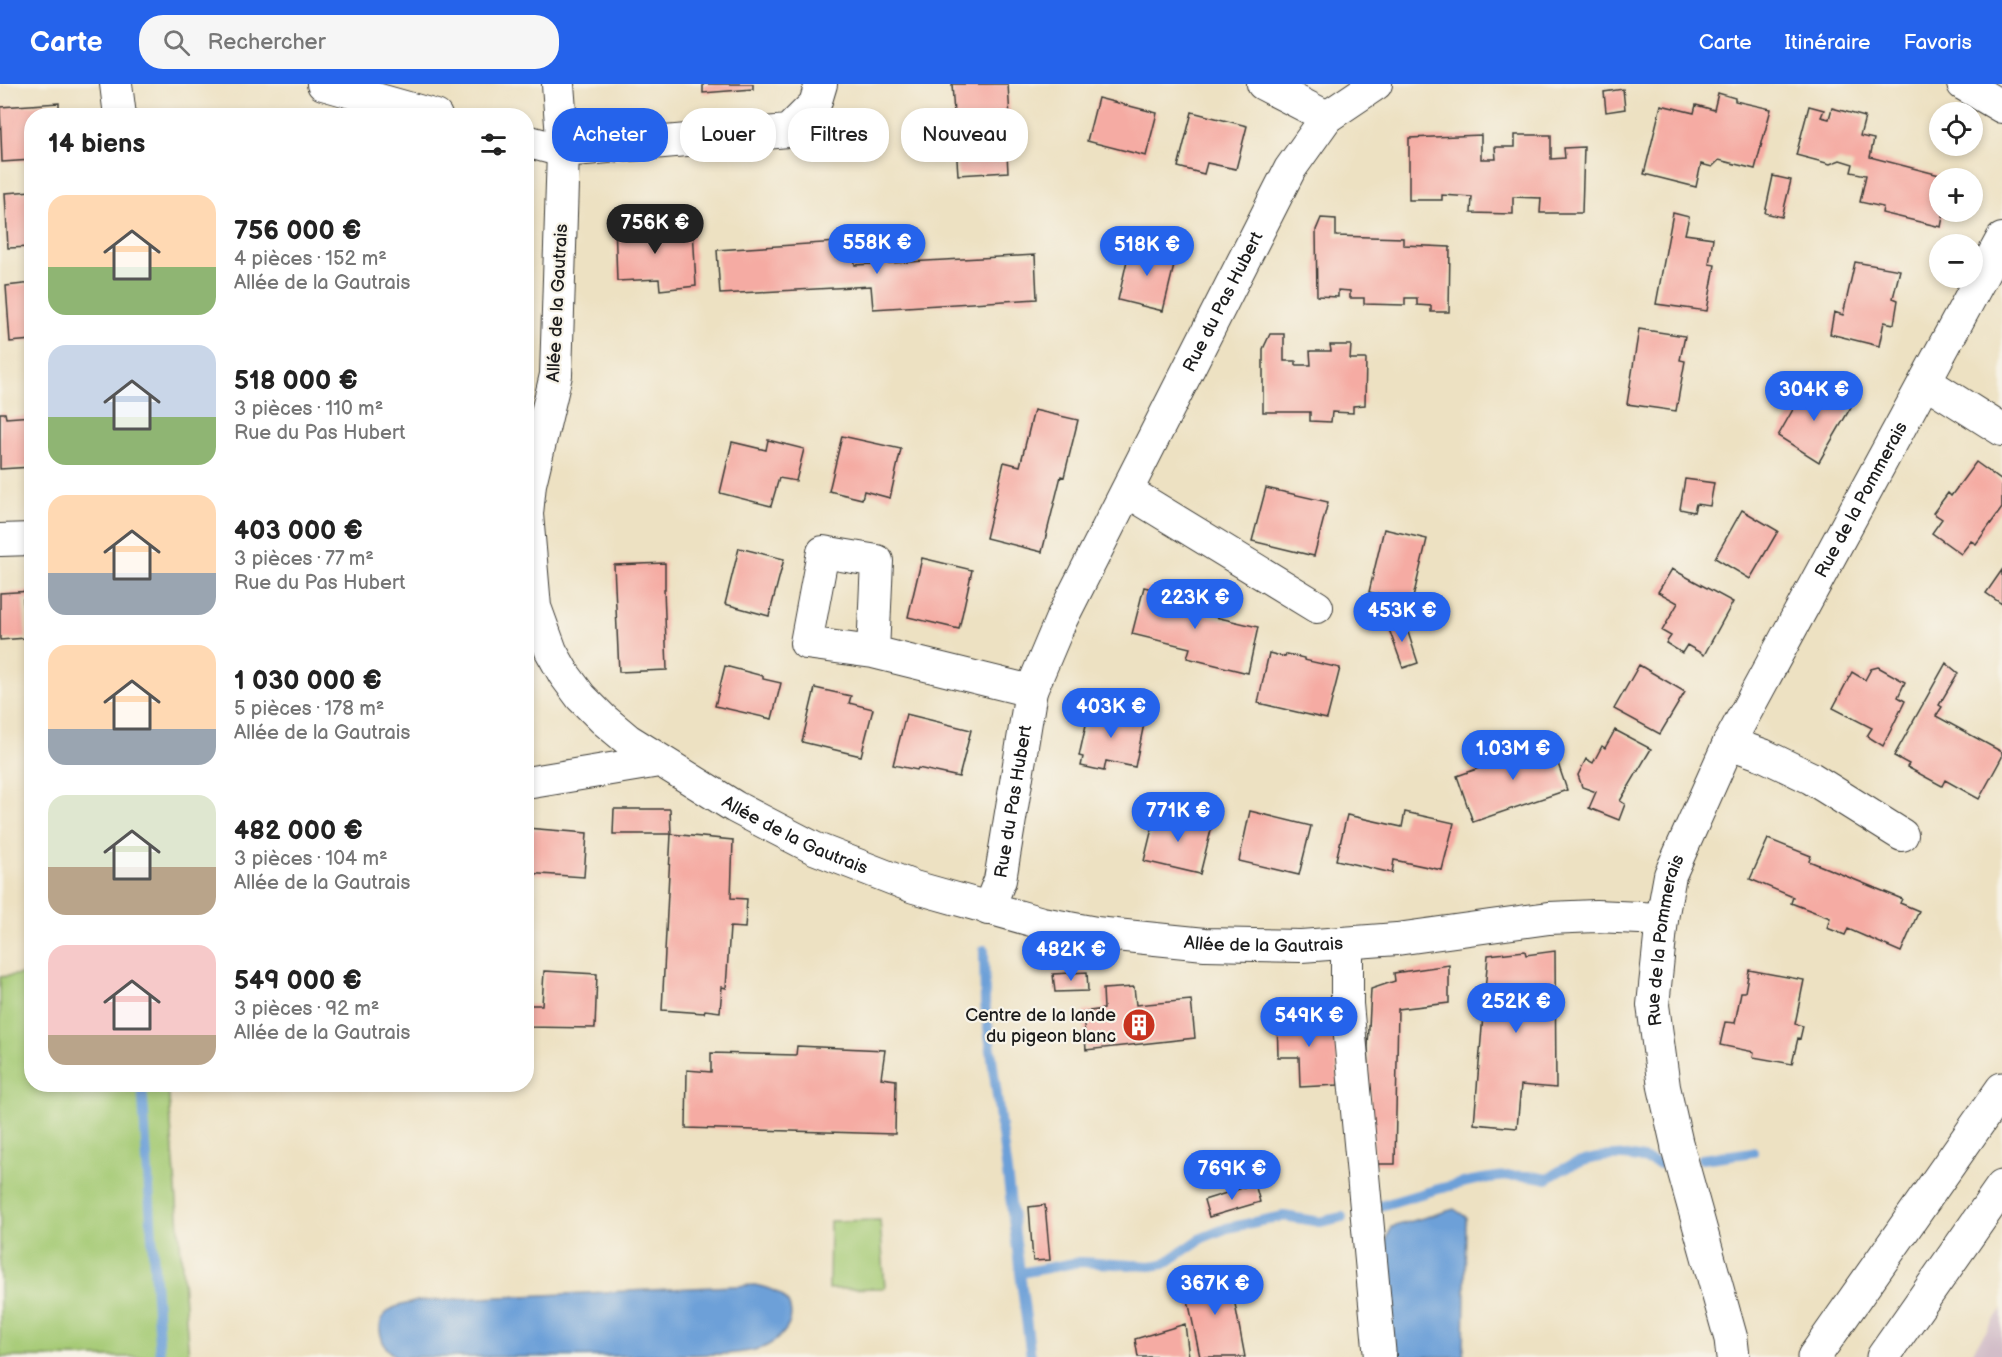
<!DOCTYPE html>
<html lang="fr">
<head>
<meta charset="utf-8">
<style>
	body { margin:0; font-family:"Balsamiq Sans",sans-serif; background:#f6f6f6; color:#222; height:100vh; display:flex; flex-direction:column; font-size:22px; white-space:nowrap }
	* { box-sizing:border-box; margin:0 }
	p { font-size:20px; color:#767676 }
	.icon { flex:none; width:33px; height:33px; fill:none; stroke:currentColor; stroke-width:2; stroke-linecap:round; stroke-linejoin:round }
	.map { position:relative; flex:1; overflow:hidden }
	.details { position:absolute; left:24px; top:24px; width:510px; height:984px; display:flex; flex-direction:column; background:#fff; border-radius:24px; box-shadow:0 3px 9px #0003 }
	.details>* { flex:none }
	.guide { position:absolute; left:552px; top:24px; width:570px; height:54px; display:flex; gap:12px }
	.tools { position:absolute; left:1929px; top:18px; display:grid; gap:12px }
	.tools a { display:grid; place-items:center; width:54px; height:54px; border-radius:50%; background:#fff; box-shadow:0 3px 9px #0003; font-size:30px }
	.price { position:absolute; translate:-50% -51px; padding:0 14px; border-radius:21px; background:#2563eb; color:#fff; font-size:20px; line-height:39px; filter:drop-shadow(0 2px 3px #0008) }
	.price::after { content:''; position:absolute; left:50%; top:36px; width:18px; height:14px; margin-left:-9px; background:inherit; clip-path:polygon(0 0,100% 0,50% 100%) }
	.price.current { background:#222; color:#fff }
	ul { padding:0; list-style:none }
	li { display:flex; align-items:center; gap:18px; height:150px; padding:0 24px }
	li span { display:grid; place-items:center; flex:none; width:168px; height:120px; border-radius:18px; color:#555 }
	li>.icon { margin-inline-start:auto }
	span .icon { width:72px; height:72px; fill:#fffc; stroke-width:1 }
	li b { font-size:26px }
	h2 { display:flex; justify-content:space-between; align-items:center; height:72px; padding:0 24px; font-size:26px }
	.tag { padding:0 21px; border-radius:24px; background:#fff; box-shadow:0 3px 9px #0003; font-size:21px; line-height:54px }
	.tag.current { background:#2563eb; color:#fff }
	header { display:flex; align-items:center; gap:36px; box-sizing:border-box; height:84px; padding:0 30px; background:#2563eb; color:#fff }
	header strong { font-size:28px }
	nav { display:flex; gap:33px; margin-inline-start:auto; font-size:21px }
	.search { width:420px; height:54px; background:#f6f6f6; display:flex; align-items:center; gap:15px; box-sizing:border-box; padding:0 21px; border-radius:24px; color:#767676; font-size:22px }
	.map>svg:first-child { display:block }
	.industrial { fill:#d2bdc8 }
	.green { fill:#a5ca75; stroke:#607348; stroke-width:1.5 }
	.water { fill:#6da0d8; stroke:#445e7a; stroke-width:1.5 }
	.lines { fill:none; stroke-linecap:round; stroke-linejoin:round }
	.stream { stroke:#6da0d8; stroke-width:10 }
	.building { fill:#f5aba3 }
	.street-casing { stroke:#3b3a35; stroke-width:34 }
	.highway-casing { stroke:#3b3a35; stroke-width:35 }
	.street { stroke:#fff; stroke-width:32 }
	.highway { stroke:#fff; stroke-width:33 }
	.labels { text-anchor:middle; stroke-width:4.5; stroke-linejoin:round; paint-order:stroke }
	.street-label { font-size:18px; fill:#1c1c1c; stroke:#f7f3e8 }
	.poi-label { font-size:18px; fill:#1c1c1c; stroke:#f7f3e8; text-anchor:end }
</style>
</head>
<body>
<header>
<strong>Carte</strong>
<div class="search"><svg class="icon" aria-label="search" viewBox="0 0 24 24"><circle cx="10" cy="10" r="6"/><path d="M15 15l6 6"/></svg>Rechercher</div>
<nav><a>Carte</a><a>Itinéraire</a><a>Favoris</a></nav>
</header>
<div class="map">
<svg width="2002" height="1273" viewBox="0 0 2002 1273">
	<rect width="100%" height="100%" fill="#f7f3e8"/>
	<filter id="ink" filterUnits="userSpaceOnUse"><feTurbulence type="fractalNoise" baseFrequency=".0167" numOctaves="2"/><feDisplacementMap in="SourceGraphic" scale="12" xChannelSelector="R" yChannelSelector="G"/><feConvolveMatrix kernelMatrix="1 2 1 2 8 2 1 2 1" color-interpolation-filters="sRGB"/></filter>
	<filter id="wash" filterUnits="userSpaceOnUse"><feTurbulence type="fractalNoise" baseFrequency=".008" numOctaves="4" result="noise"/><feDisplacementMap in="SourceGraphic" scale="24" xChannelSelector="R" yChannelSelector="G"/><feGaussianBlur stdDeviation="1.35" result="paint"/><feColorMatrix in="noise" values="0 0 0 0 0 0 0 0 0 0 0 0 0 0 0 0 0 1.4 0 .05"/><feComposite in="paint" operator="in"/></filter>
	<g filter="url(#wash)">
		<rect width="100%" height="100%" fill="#ede1c2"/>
		<path class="industrial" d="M2002 1225V1273H1968Z"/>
		<path class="green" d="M31 889 32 1000 168 1001 189 1273H0V893Z
			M880 1136 885 1204 829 1205 830 1137Z"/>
		<path class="water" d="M1454 1125 1466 1133 1464 1273H1391L1384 1164 1391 1143Z
			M755 1201C768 1204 783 1208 789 1221 798 1245 771 1264 750 1267 725 1272 698 1270 672 1271 581 1273 489 1273 397 1273 381 1266 372 1237 390 1226 397 1221 408 1220 417 1217Z"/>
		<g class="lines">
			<path class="stream" d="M984 866 985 920 1031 1273
				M142 1000 160 1273
				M1702 1075 1753 1068
				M1376 1123C1424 1110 1498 1082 1547 1095 1555 1090 1563 1084 1572 1081 1604 1069 1627 1069 1660 1080
				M1020 1189 1080 1178 1150 1182 1164 1180 1202 1154 1227 1144 1284 1132 1320 1138 1342 1133"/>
		</g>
		<g id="blocks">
			<path class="building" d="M703 0H753V5L703 9Z
				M952 0H1008L1010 34 1005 35 1008 88 958 91Z
				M1623 5 1625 25 1606 28 1604 8Z
				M1718 9 1735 14V17L1771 25 1755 85 1719 76 1712 83 1701 80 1696 103 1644 90 1661 21 1694 29 1696 21 1714 26Z
				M1098 14 1157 29 1146 72 1087 57Z
				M59 19V32H32V76L2 78 0 23Z
				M1809 22 1824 26 1821 33 1829 35 1832 24 1865 33 1860 52 1874 55 1870 73 1951 94H1940V128H1944L1941 143 1882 129 1883 123 1860 118 1866 91 1851 88 1853 80 1840 76 1830 80 1796 71Z
				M1192 28 1247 42 1236 85 1207 79 1204 90 1178 83Z
				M1481 51V75H1496L1495 63H1515V51H1551V75L1565 74 1564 64 1584 63 1582 129H1540L1541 114 1513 113V130L1471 129 1472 113 1442 111V116H1409V54Z
				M1773 92 1791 96 1782 133 1765 129Z
				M32 107V163L8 164 5 109Z
				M1673 129 1689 133 1685 150 1713 154 1709 180 1715 181 1707 227 1656 220Z
				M1321 134 1336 135V152L1403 154V161L1450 163 1449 228H1431V222L1417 221V214H1405V221L1364 220V214H1350V207L1338 206V213L1317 212 1316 146Z
				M641 136V145L693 144 696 202 660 206 659 195 617 197 615 137Z
				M853 157 855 181 1035 171 1037 215 873 225 871 202 720 210 717 166Z
				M1131 159 1177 169 1163 227 1118 216Z
				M1855 178 1900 186 1893 214 1898 216 1894 240 1884 238 1879 262 1830 250 1834 228 1843 231Z
				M32 199V256L10 258 6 202Z
				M1639 245 1685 252 1680 276 1685 277 1676 327 1627 320Z
				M1270 250H1284V277H1296V281H1311L1310 267H1331L1330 261H1351L1350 275H1366L1365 321 1353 322V329L1332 328 1331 338 1310 337V328H1263V265Z
				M1808 299 1851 323 1819 378 1778 352Z
				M1034 326 1078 336 1064 393 1061 392 1042 468 986 454 1004 378 1020 382Z
				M0 329H5L6 334 32 332V383L0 385Z
				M842 352 901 365 890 414 864 407 862 415 829 407Z
				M768 356 804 365 796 397 779 394 771 422 720 409 732 358 766 366Z
				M1976 378 2002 397V424L1976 460 1971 457 1961 470 1932 449 1942 435 1933 429 1948 409 1951 412Z
				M1685 395 1714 399 1710 422 1696 420 1694 428 1680 425Z
				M1266 404 1328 418 1314 472 1252 457Z
				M1742 426 1778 447 1750 495 1715 474Z
				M1384 445 1427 455 1412 518 1369 508Z
				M739 464 784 475 769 532 725 520Z
				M922 474 972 486 959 545 908 533Z
				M665 479V505H664L667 586 619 588 614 481Z
				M1672 485 1733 518 1704 571 1687 561 1682 569 1666 559 1671 552 1662 547 1678 519 1658 508Z
				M2002 486V520L1986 509Z
				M1144 503 1201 517 1198 529 1258 543 1248 589 1187 574 1190 564 1132 550Z
				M32 507V516L23 515 26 554 0 556V509Z
				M1385 534 1405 539 1418 579 1403 584Z
				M1269 569 1285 573 1286 570 1304 574V576L1340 584 1327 635 1258 619Z
				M1946 579 1958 589 1939 621 1942 623 1936 632 2002 668V673L1979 715 1945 696 1942 702 1907 683 1909 680 1894 672Z
				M1639 581 1685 608 1660 650 1614 625Z
				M725 582 763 592V595L781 599 772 635 715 622Z
				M1878 583 1905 598 1898 613 1905 617 1883 662 1867 652 1872 644 1833 624 1852 588 1865 596 1871 585Z
				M815 604 851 612 849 619 873 625 861 672 802 658Z
				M1090 623 1145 635 1135 683 1106 677 1104 687 1081 682 1083 673 1079 672Z
				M906 630 971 646 959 693 918 684 917 686 893 681Z
				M1615 646 1651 665 1620 717 1625 720 1619 736 1589 724 1596 708 1582 703 1578 691 1586 675 1593 679 1602 662 1605 664Z
				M1549 653 1567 706 1473 738 1457 692 1505 675 1503 671 1511 668 1512 673 1520 670 1518 664Z
				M614 725H670L671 750 733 756 731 814 747 815 745 844 730 843 726 904 722 903 720 928 705 926 704 929 662 926 671 750H613Z
				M1250 727 1311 742 1299 791 1239 777Z
				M1156 728 1212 742 1200 790 1144 777Z
				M1405 728 1454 739 1442 786 1394 776 1392 789 1336 776 1347 731 1402 743Z
				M526 744 587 749 584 793 526 789Z
				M1768 755 1811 772 1809 777 1902 815 1900 819 1919 827 1901 868 1848 845 1845 851 1827 844 1830 834 1791 819 1793 813 1750 795Z
				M1525 867 1526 871 1555 867 1556 1004 1521 1001 1517 1044 1474 1040 1488 871Z
				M1449 881V919L1398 925 1395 1080H1374L1368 963 1371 905 1395 897 1394 889Z
				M1749 886 1804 896 1795 940 1803 942 1800 955 1798 954 1792 980 1753 973 1754 968 1720 961 1725 938 1735 939 1741 908H1745Z
				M544 887 597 890 595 944 526 943V921H542Z
				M1087 888 1088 907 1055 908 1053 890Z
				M1134 903 1136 921 1191 916 1195 954 1086 966 1083 928 1104 925 1103 905Z
				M1312 928V939L1336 938 1338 1001 1300 1003 1299 973H1278L1277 929Z
				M797 962 885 966 881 994 896 996 895 1050 686 1044 687 986 711 988V969L796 971Z
				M1255 1100 1260 1118 1209 1133 1204 1116Z
				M1045 1121 1050 1176 1033 1177 1029 1123Z
				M1229 1188 1245 1273H1200L1184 1197Z
				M1185 1240 1189 1273H1138L1135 1255Z"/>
		</g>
	</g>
	<g filter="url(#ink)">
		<use href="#blocks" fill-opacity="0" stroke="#3b3a35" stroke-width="1.5"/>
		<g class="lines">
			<defs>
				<g id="street">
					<path d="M116 0 120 32"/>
					<path d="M323 0 436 32"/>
					<path id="s1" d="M558 0 563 67 556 291 530 400 527 430 535 523 551 567 564 590 581 613 603 635 628 656 735 723 814 764 914 803 1042 839 1096 849 1205 860 1301 862 1397 855 1549 834 1596 832 1662 835"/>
					<path d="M1263 0 1327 33"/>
					<path d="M1963 0 2002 23"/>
					<path d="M526 57 563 67 788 47 815 20 821 0"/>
					<path d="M1926 298 2002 346"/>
					<path d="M1127 407 1317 523"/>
					<path d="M0 456 32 455"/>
					<path d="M873 568 877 477 823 468 806 559 873 568 1031 607"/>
					<path d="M1729 659 1763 671 1811 694 1902 751"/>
					<path d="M526 699 659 677"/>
					<path id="s2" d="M988 825 1000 796 1031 607 1061 536 1290 85 1327 33 1376 0"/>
					<path d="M1347 860V920L1380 1273"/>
					<path id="s3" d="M1678 1065 1664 1003 1653 921 1662 835 1670 791 1729 659 2002 155"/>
				</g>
				<path id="highway" d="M1678 1065 1731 1255 1733 1273
					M1814 1273 2002 1005
					M1883 1273 2002 1103"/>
			</defs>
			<use href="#street" class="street-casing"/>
			<use href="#highway" class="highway-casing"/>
			<use href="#street" class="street"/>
			<use href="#highway" class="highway"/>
		</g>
	</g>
	<defs>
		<symbol id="building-disc" viewBox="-11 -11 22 22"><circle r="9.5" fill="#c8321e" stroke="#f7f3e8"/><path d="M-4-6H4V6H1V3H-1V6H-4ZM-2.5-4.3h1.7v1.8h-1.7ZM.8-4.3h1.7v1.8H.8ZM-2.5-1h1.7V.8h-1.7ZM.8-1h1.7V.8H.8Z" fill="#fff"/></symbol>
	</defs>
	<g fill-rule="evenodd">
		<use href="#building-disc" x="1120" y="922" width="38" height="38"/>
	</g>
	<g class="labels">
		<g class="street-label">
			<text dy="6" stroke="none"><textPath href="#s2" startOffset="657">Rue du Pas Hubert</textPath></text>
			<text transform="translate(557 219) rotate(-87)" y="6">Allée de la Gautrais</text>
			<text dy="6" stroke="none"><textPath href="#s3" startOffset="699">Rue de la Pommerais</textPath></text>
			<text dy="6" stroke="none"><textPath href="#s2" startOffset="111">Rue du Pas Hubert</textPath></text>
			<text dy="6" stroke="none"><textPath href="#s1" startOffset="885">Allée de la Gautrais</textPath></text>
			<text dy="6" stroke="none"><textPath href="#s1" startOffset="1371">Allée de la Gautrais</textPath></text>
			<text dy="6" stroke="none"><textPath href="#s3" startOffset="212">Rue de la Pommerais</textPath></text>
		</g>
		<g class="poi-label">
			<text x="1116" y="937">Centre de la lande<tspan x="1116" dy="21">du pigeon blanc</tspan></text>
		</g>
	</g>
</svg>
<div class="tools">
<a><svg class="icon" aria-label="locate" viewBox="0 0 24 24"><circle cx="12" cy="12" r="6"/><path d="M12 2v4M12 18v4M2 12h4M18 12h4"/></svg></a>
<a>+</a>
<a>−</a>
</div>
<b class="price current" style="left:655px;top:171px">756K €</b>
<b class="price" style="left:877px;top:191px">558K €</b>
<b class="price" style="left:1147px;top:193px">518K €</b>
<b class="price" style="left:1814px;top:338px">304K €</b>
<b class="price" style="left:1195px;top:546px">223K €</b>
<b class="price" style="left:1402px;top:559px">453K €</b>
<b class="price" style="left:1111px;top:655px">403K €</b>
<b class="price" style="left:1513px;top:697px">1.03M €</b>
<b class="price" style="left:1178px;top:759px">771K €</b>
<b class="price" style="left:1071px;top:898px">482K €</b>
<b class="price" style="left:1516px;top:950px">252K €</b>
<b class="price" style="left:1309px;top:964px">549K €</b>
<b class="price" style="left:1232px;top:1117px">769K €</b>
<b class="price" style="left:1215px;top:1232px">367K €</b>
<div class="guide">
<a class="tag current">Acheter</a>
<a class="tag">Louer</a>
<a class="tag">Filtres</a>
<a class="tag">Nouveau</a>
</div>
<section class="details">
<h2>14 biens<svg class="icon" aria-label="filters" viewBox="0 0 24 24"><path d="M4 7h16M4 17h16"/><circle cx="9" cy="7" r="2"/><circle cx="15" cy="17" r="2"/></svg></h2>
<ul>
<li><span style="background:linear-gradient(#ffd9b3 60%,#8fb573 0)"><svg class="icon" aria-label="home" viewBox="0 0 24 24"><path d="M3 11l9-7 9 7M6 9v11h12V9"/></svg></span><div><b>756 000 €</b><p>4 pièces · 152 m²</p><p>Allée de la Gautrais</p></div></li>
<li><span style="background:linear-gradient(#c9d6e8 60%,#8fb573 0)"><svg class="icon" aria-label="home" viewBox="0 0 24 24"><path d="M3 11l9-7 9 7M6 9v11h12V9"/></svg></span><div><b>518 000 €</b><p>3 pièces · 110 m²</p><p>Rue du Pas Hubert</p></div></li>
<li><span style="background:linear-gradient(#ffd9b3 65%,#9aa5b1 0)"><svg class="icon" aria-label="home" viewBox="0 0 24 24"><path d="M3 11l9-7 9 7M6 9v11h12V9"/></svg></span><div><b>403 000 €</b><p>3 pièces · 77 m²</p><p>Rue du Pas Hubert</p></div></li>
<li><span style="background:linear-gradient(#ffd9b3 70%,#9aa5b1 0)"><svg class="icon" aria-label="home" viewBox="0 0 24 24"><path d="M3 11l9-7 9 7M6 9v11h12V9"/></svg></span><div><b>1 030 000 €</b><p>5 pièces · 178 m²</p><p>Allée de la Gautrais</p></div></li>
<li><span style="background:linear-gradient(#dfe7d0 60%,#b9a48a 0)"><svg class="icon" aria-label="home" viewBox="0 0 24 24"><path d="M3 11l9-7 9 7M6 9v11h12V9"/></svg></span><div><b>482 000 €</b><p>3 pièces · 104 m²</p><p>Allée de la Gautrais</p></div></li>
<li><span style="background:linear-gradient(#f6c9c9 75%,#b9a48a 0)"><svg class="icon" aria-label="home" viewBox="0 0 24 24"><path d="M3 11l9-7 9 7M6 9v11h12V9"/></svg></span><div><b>549 000 €</b><p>3 pièces · 92 m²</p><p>Allée de la Gautrais</p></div></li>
</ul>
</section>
</div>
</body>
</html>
